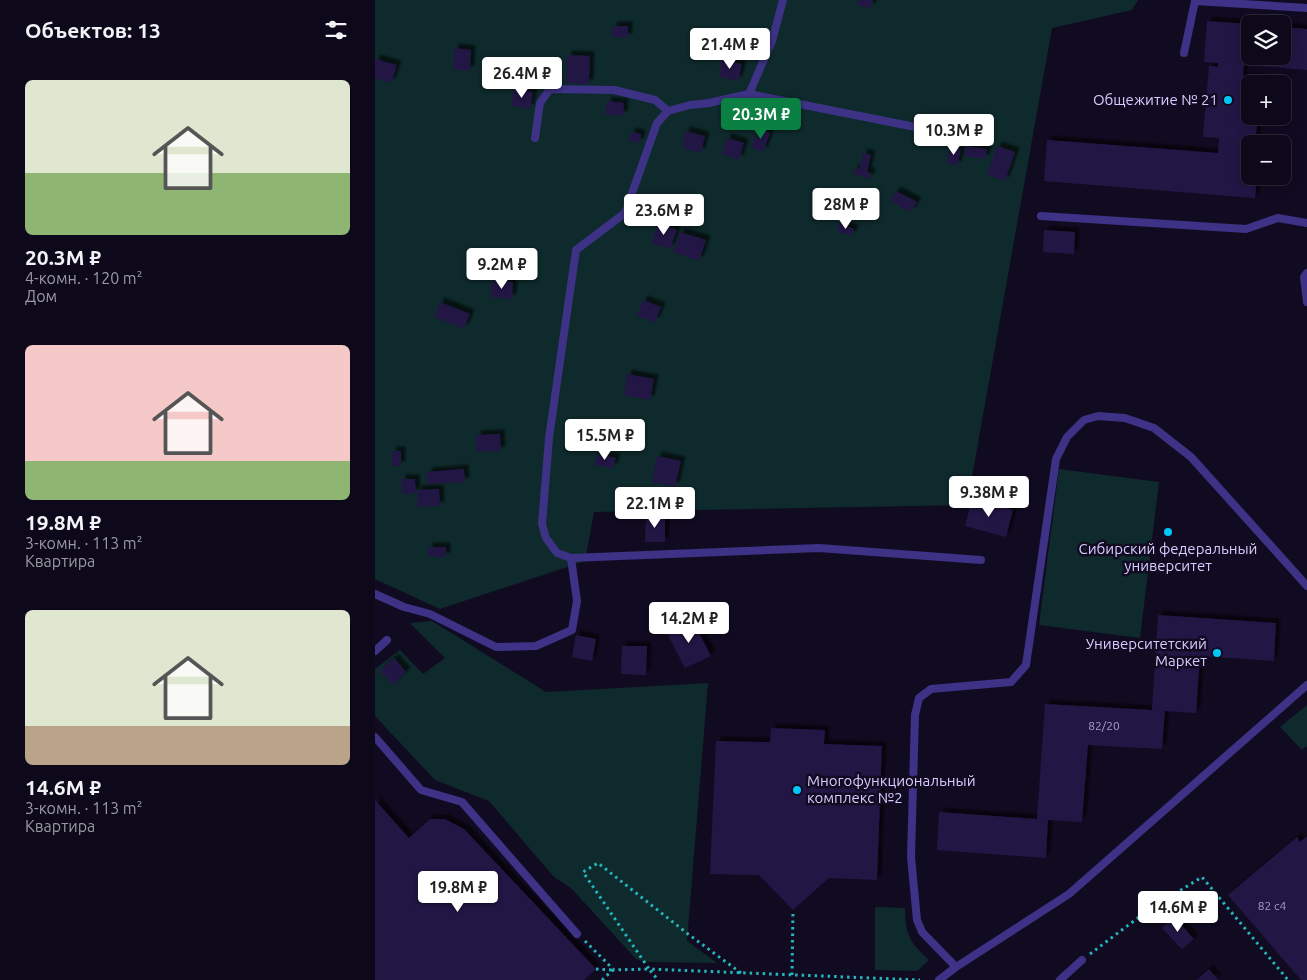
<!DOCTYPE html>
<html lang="ru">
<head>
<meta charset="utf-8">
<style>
	body { margin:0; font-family:Ubuntu,sans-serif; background:#1b1627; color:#f1f3f6; height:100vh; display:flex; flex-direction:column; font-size:19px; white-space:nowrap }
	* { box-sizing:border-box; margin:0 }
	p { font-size:16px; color:#9a9aa2 }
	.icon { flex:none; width:28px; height:28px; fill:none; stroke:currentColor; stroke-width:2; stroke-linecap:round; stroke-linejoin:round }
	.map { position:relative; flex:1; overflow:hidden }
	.panel { display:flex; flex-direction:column; background:#0d081a; width:375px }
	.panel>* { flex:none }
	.buttons { position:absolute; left:866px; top:15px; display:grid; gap:10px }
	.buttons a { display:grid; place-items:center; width:50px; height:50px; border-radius:8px; background:#0d081a; box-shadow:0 2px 12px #0003,0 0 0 1px #2d2939; font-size:25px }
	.price { position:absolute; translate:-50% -42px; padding:0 11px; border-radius:5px; background:#fff; color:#222; font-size:16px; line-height:32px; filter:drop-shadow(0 1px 2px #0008) }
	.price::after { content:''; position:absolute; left:50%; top:30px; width:15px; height:11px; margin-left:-8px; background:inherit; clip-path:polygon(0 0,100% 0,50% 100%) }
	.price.selected { background:#0b8043; color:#fff }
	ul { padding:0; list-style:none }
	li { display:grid; align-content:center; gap:10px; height:265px; padding:0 25px }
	li span { display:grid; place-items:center; height:155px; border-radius:8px; color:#555 }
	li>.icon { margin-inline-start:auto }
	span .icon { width:90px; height:90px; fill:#fffc; stroke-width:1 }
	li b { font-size:21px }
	h2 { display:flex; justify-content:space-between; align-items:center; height:60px; padding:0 25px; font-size:21px }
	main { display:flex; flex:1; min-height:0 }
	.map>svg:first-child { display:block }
	.green { fill:#0e2a2c }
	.building { fill:#241644; filter:url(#shadow) }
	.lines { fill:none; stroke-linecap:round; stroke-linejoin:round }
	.path { stroke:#23b7bc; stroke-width:3; stroke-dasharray:2.5 4; stroke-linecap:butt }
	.service { stroke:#3d3285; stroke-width:8 }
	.poi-dot { fill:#00c7f7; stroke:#110b22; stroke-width:2 }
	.labels { text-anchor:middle; stroke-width:5; stroke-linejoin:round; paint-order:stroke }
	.number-label { font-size:12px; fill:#aa9ed0 }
	.poi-label { font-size:15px; fill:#d7ccff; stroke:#110b22; text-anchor:end }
</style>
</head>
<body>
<main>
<section class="panel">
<h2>Объектов: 13<svg class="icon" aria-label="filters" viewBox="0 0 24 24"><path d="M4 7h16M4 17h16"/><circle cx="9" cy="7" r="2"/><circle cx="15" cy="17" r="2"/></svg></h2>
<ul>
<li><span style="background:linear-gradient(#dfe7d0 60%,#8fb573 0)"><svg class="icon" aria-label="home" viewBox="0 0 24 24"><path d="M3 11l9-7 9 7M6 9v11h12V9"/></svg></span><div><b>20.3M ₽</b><p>4-комн. · 120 m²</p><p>Дом</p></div></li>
<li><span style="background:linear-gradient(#f6c9c9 75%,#8fb573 0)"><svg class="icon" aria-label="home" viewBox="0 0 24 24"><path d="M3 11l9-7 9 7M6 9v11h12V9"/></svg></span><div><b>19.8M ₽</b><p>3-комн. · 113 m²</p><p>Квартира</p></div></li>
<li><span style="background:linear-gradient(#dfe7d0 75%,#b9a48a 0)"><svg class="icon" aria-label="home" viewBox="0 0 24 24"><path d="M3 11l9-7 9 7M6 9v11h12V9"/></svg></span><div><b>14.6M ₽</b><p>3-комн. · 113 m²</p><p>Квартира</p></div></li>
</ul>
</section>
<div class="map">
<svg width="932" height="980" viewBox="0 0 932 980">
	<defs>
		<filter id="shadow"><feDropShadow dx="4.5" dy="-4.5" stdDeviation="1" flood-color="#0009"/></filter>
	</defs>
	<rect width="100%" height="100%" fill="#110b22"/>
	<path class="green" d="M0 0H763L757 10 677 28 592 505 219 512 210 561 65 609 0 579Z
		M684 469 784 482 765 638 664 625Z
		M57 621 171 692 333 683 312 941 342 963 270 962 261 959 196 888 179 877 114 801 60 780 0 716V669L25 650 48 674 70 658 35 623Z
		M932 705V746L927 750 905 727Z
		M500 907 530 908C530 936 535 942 554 960L542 971 500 970Z"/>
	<path class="building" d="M483 0H498L496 8 482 5Z
		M832 21 875 24V56H908V27L932 29V70L869 65 868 77 886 78 885 84H875V116H883L880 144H875V176H882L880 198 669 181 672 140 843 153 844 138 828 137 834 66 843 67V63L829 62Z
		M237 26H253V38L237 37Z
		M79 48 96 50 95 71 78 69Z
		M192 55 215 56 214 84 191 83Z
		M0 59 22 65 16 83 0 78Z
		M347 60 367 64 363 81 344 77Z
		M139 89 158 92 155 109 136 106Z
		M232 101 249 103 248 116 230 114Z
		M383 128 395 133 388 152 376 147Z
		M310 131 330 136 326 153 307 148Z
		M256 132 266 134 264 143 254 141Z
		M352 138 369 143 364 160 347 154Z
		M591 146 612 149 610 159 590 156Z
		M622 146 640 152 630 181 612 175Z
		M575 147 586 150 582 166 571 163Z
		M488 153 496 155 492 172 496 173 494 179 478 174 479 169 484 170Z
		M521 191 542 202 536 212 515 201Z
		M283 223 302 230 295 249 276 243Z
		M464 224 479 229 477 236 462 231Z
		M669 230 700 232 699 254 668 252Z
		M305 232 331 240 324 261 298 252Z
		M117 281 138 282 137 299 116 297Z
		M268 300 286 307 280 322 262 316Z
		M65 302 95 314 89 329 59 317Z
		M252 374 279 379 275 400 249 395Z
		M125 434 126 451 102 452 101 435Z
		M17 451H26V466H17Z
		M222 454 241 458 238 468 219 465Z
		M282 456 306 461 300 487 277 482Z
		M89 469 90 482 53 484 52 472Z
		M26 479H40L41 493 27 494Z
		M64 489 65 506 43 507 42 490Z
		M597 499 638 510 631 537 590 526Z
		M271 516 290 517V542H270Z
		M53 547H71V557L53 556Z
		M783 615 901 623 899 661 825 656 821 713 790 711 787 749 713 745 707 822 673 820 671 858 562 850 564 812 662 819 670 704 777 710Z
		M317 619 336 656 310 668 291 631Z
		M201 635 221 639 217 661 197 657Z
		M247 646H272L271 675 246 674Z
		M19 658 31 672 18 685 5 671Z
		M396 728 450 730 449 744 507 746 502 880 454 878 418 910 384 875 335 874 341 741 395 742Z
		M0 800 34 838 55 819H70L89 829 221 969 209 980H0Z
		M932 836V980H926L853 895 922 837 925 842Z
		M799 917 819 939 807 949 787 928Z
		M834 969 843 980H822Z"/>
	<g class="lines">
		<path class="path" d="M210 941 239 970 274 969 283 980
			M715 954 772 911 827 877 913 980
			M221 969 238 970
			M366 973 313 934 223 863 208 872 274 969 545 980
			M417 975 418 910
			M227 980 238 970"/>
		<path class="service" d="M809 53 820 1 932 8
			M374 94 397 41 408 0
			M160 138 165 103 175 89 239 90 280 100 293 111
			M666 216 871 229 903 218 932 223
			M932 273 929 277 932 302
			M196 558 444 548 606 560
			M0 594 29 607 55 614 121 647 161 646 197 630 202 601 196 558 182 553 171 538 167 524 174 438 201 250 250 213 282 123 293 111 315 105 334 103 374 94 601 139
			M0 651 12 640
			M0 737 46 790 87 802 202 934
			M581 967 547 932 542 920 536 857 540 715 544 698 556 689 636 682 651 665 681 459 692 437 709 420 723 416 750 418 779 428 816 457 932 586
			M564 980 581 967 694 894 932 685
			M685 980 707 960"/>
	</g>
	<g class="poi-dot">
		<circle cx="853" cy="100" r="5"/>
		<circle cx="793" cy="532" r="5"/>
		<circle cx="842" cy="653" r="5"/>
		<circle cx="422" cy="790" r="5"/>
	</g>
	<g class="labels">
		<g class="number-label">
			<text x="729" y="730">82/20</text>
			<text x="897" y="910">82 с4</text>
		</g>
		<g class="poi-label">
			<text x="843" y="105">Общежитие № 21</text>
			<text x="793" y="554" text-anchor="middle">Сибирский федеральный<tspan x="793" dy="17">университет</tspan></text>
			<text x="832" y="649">Университетский<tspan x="832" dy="17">Маркет</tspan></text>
			<text x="432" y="786" text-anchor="start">Многофункциональный<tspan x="432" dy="17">комплекс №2</tspan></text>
		</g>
	</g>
</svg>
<div class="buttons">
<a><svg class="icon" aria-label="layers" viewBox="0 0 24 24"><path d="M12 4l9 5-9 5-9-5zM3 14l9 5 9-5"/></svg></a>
<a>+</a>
<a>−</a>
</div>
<b class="price" style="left:355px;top:70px">21.4M ₽</b>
<b class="price" style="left:147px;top:99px">26.4M ₽</b>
<b class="price selected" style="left:386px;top:140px">20.3M ₽</b>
<b class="price" style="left:579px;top:156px">10.3M ₽</b>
<b class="price" style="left:471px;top:230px">28M ₽</b>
<b class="price" style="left:289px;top:236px">23.6M ₽</b>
<b class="price" style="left:127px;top:290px">9.2M ₽</b>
<b class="price" style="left:230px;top:461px">15.5M ₽</b>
<b class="price" style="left:614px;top:518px">9.38M ₽</b>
<b class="price" style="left:280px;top:529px">22.1M ₽</b>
<b class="price" style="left:314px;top:644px">14.2M ₽</b>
<b class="price" style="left:83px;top:913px">19.8M ₽</b>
<b class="price" style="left:803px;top:933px">14.6M ₽</b>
</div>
</main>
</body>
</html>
